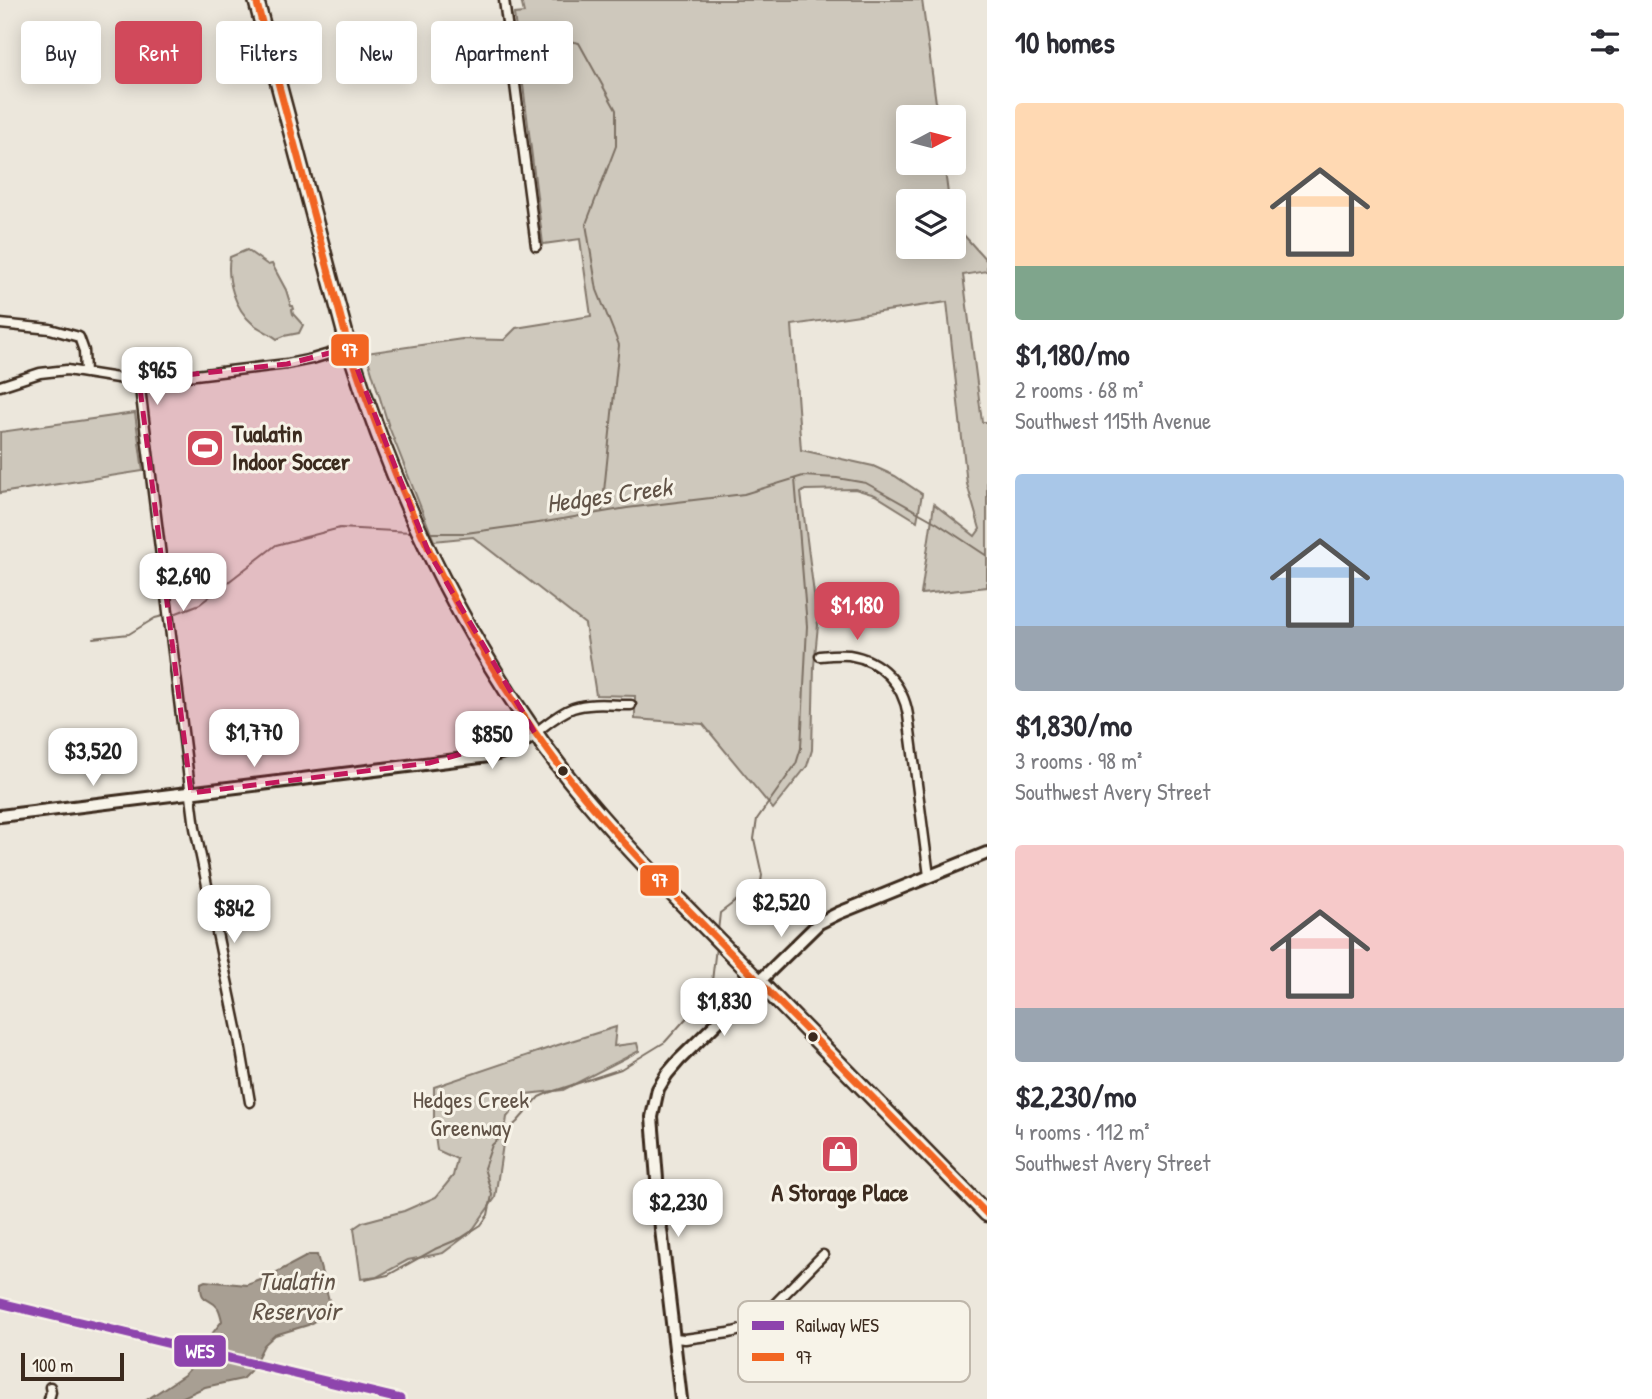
<!DOCTYPE html>
<html lang="en">
<head>
<meta charset="utf-8">
<style>
	body { margin:0; font-family:"Patrick Hand",sans-serif; background:#f2f2f3; color:#2b2b33; height:100vh; display:flex; flex-direction:column; font-size:26px; white-space:nowrap }
	* { box-sizing:border-box; margin:0 }
	p { font-size:23px; color:#7c7c81 }
	.icon { flex:none; width:38px; height:38px; fill:none; stroke:currentColor; stroke-width:2; stroke-linecap:round; stroke-linejoin:round }
	.map { position:relative; flex:1; overflow:hidden }
	.drawer { display:flex; flex-direction:column; background:#fff; width:665px }
	.drawer>* { flex:none }
	.hud { position:absolute; left:21px; top:21px; width:665px; height:63px; display:flex; gap:14px }
	.needle { width:46px; rotate:83deg }
	.fabs { position:absolute; left:896px; top:105px; display:grid; gap:14px }
	.fabs a { display:grid; place-items:center; width:70px; height:70px; border-radius:7px; background:#fff; box-shadow:0 4px 18px #0003; font-size:35px }
	.scale { position:absolute; left:21px; bottom:18px; width:103px; box-sizing:border-box; padding-left:7px; border:4px solid #3b2a1e; border-top:0; font-size:19px; line-height:24px; white-space:nowrap; color:#3b2a1e; -webkit-text-stroke:5px #f7f3e8; paint-order:stroke }
	.price { position:absolute; translate:-50% -60px; padding:0 16px; border-radius:14px; background:#fff; color:#222; font-size:23px; line-height:46px; filter:drop-shadow(0 2px 4px #0008) }
	.price::after { content:''; position:absolute; left:50%; top:42px; width:21px; height:16px; margin-left:-10px; background:inherit; clip-path:polygon(0 0,100% 0,50% 100%) }
	.price.on { background:#d1495b; color:#fff }
	ul { padding:0; list-style:none }
	li { display:grid; align-content:center; gap:14px; height:371px; padding:0 28px }
	li span { display:grid; place-items:center; height:217px; border-radius:7px; color:#555 }
	li>.icon { margin-inline-start:auto }
	span .icon { width:126px; height:126px; fill:#fffc; stroke-width:1 }
	li b { font-size:30px }
	h2 { display:flex; justify-content:space-between; align-items:center; height:84px; padding:0 28px; font-size:30px }
	.tag { padding:0 24px; border-radius:7px; background:#fff; box-shadow:0 4px 18px #0003; font-size:24px; line-height:63px }
	.tag.on { background:#d1495b; color:#fff }
	main { display:flex; flex:1; min-height:0 }
	.map>svg:first-child { display:block }
	.green { fill:#cec8bc; stroke:#84796d; stroke-width:2 }
	.water { fill:#a89f93; stroke:#7c7064; stroke-width:2 }
	.lines { fill:none; stroke-linecap:round; stroke-linejoin:round }
	.stream { stroke:#7c7064; stroke-width:2 }
	.street-casing { stroke:#3b2a1e; stroke-width:13 }
	.secondary-casing { stroke:#3b2a1e; stroke-width:16 }
	.highway-casing { stroke:#3b2a1e; stroke-width:19 }
	.street { stroke:#f7f3e8; stroke-width:8 }
	.secondary { stroke:#f7f3e8; stroke-width:10 }
	.highway { stroke:#f7f3e8; stroke-width:14 }
	.bus-1-casing { stroke:#f7f3e8; stroke-width:12 }
	.bus-1 { stroke:#f26522; stroke-width:7 }
	.rail-1-casing { stroke:#f7f3e8; stroke-width:14 }
	.rail-1 { stroke:#8e44ad; stroke-width:9 }
	.marked { fill:#c2185b; fill-opacity:0.2; stroke:#c2185b; stroke-width:5; stroke-dasharray:14 9; stroke-linejoin:round }
	.bus-dot { fill:#3b2a1e; stroke:#f7f3e8; stroke-width:2.5 }
	.labels { text-anchor:middle; stroke-width:6; stroke-linejoin:round; paint-order:stroke }
	.poi-label { font-size:24px; font-weight:bold; fill:#3b2a1e; stroke:#f7f3e8; text-anchor:start }
	.park-label { font-size:24px; fill:#605246; stroke:#f7f3e8 }
	.water-label { font-size:26px; font-style:italic; fill:#615347; stroke:#f7f3e8 }
	.key { fill:#f7f3e8; stroke:#bfb7ab; stroke-width:2 }
	.key-label { font-size:19px; fill:#3b2a1e }
	.line-badge { stroke:#f7f3e8; stroke-width:2.5 }
	.badge-label { font-size:19px; text-anchor:middle; font-weight:bold; fill:#fff }
</style>
</head>
<body>
<main>
<div class="map">
<svg width="987" height="1399" viewBox="0 0 987 1399">
	<rect width="100%" height="100%" fill="#ece7dc"/>
	<filter id="ink" filterUnits="userSpaceOnUse"><feTurbulence type="fractalNoise" baseFrequency=".0143" numOctaves="2"/><feDisplacementMap in="SourceGraphic" scale="14" xChannelSelector="R" yChannelSelector="G"/><feConvolveMatrix kernelMatrix="1 2 1 2 8 2 1 2 1" color-interpolation-filters="sRGB"/></filter>
	<g filter="url(#ink)">
		<path class="green" d="M521 0H922L938 117H908V163H944L949 201H908V247H954V224L987 261V271L963 275 982 422H987V587L921 594 934 504 975 536 980 529 967 484 947 302 792 325 801 450 873 466 895 476 922 494 917 521 875 495 855 489 805 490 801 493 818 625 814 666 812 750 807 766 773 809 703 724 635 719V696L596 695 585 624 473 537 434 541 389 427 366 353 462 339 504 340 516 328 591 316 580 239 543 244 514 14 524 13Z
			M247 250 268 265 272 264 286 290 291 306H293L294 309 292 310 293 314 303 325 299 333 284 336 277 339C270 333 261 330 253 324 235 309 226 280 230 257Z
			M135 413 143 471 0 493V432Z
			M616 1027 614 1046 637 1043 639 1051 563 1090 526 1094 507 1117 495 1198 471 1232 443 1253 408 1260 377 1277 361 1279 354 1228 363 1222 404 1211 436 1197 453 1176 457 1159 437 1150 434 1129V1087L558 1045Z"/>
		<path class="water" d="M309 1255H317L331 1308 329 1312 308 1325 275 1335 264 1345 251 1370 242 1379 205 1387 179 1399H148L184 1375 203 1355 208 1339 222 1321C221 1316 220 1312 218 1308 209 1296 200 1304 201 1283L205 1281 247 1285 266 1278Z"/>
		<g class="lines">
			<path class="stream" d="M535 34 579 43 616 110V146L586 224 597 290 619 345 602 511
				M427 533H466L545 522 627 508 744 494 803 476 837 478 866 483 937 523 987 556
				M174 614 200 604 276 545 340 528 411 532
				M93 638 129 634 155 618 163 616
				M718 931 720 913 761 882 762 875 754 839 757 819 796 764 801 748 807 626 795 479
				M365 1280 388 1275 435 1249 461 1238 481 1225 488 1215 492 1195 484 1168 492 1145 517 1122 539 1097 548 1093 621 1069 665 1042 691 1013 712 981 716 947"/>
			<defs>
				<path id="street" d="M504 0 536 246
					M0 324 50 329 79 337 84 351 85 373
					M139 380 195 828 239 1038 250 1102
					M0 386 40 373 67 370 130 380 162 379 287 364 312 359 349 348
					M820 656C829 655 839 654 849 655 881 660 903 684 908 715L929 876
					M535 733C547 724 559 713 573 708 591 702 612 705 631 705
					M674 1338 685 1339 729 1333 745 1329 763 1316 823 1255
					M49 1399 51 1392 50 1387"/>
				<path id="secondary" d="M493 748C507 744 519 737 533 733
					M0 816 489 756C508 752 521 746 535 733
					M681 1399 661 1229 652 1117 658 1089 667 1074 679 1060 819 923 839 913 987 853"/>
				<path id="highway" d="M256 0 349 348C391 484 452 613 533 730 571 786 617 836 664 885L987 1214"/>
			</defs>
			<use href="#street" class="street-casing"/>
			<use href="#secondary" class="secondary-casing"/>
			<use href="#highway" class="highway-casing"/>
			<use href="#street" class="street"/>
			<use href="#secondary" class="secondary"/>
			<use href="#highway" class="highway"/>
			<defs>
				<path id="bus-1" d="M256 0 349 348C396 491 459 630 549 752 584 800 624 843 664 885L987 1214"/>
			</defs>
			<use href="#bus-1" class="bus-1-casing"/>
			<use href="#bus-1" class="bus-1"/>
			<defs>
				<path id="rail-1" d="M0 1303 400 1399"/>
			</defs>
			<use href="#rail-1" class="rail-1-casing"/>
			<use href="#rail-1" class="rail-1"/>
		</g>
	</g>
	<path class="marked" d="M349 348 428 551 535 733 429 763 191 793 139 380 287 364Z"/>
	<defs>
		<symbol id="stadium-square" viewBox="-11 -11 22 22"><rect x="-9" y="-9" width="18" height="18" rx="4" fill="#d1495b" stroke="#f7f3e8"/><path d="M0-5a6.5 5 0 1 0 0 10a6.5 5 0 1 0 0-10ZM-3.5-1.8h7v3.6h-7Z" fill="#fff"/></symbol>
		<symbol id="shop-square" viewBox="-11 -11 22 22"><rect x="-9" y="-9" width="18" height="18" rx="4" fill="#d1495b" stroke="#f7f3e8"/><path d="M-5-2.5h2.3a2.7 3.5 0 0 1 5.4 0H5L5.5 6h-11ZM-1.5-2.5h3a1.5 2.3 0 0 0-3 0Z" fill="#fff"/></symbol>
	</defs>
	<g fill-rule="evenodd">
		<use href="#stadium-square" x="183" y="426" width="44" height="44"/>
		<use href="#shop-square" x="818" y="1132" width="44" height="44"/>
	</g>
	<g class="bus-dot">
		<circle cx="563" cy="771" r="6"/>
		<circle cx="813" cy="1037" r="6"/>
	</g>
	<g class="labels">
		<g class="poi-label">
			<text x="232" y="442">Tualatin<tspan x="232" dy="28">Indoor Soccer</tspan></text>
			<text x="840" y="1201" text-anchor="middle">A Storage Place</text>
		</g>
		<g class="park-label">
			<text x="471" y="1108">Hedges Creek<tspan x="471" dy="28">Greenway</tspan></text>
		</g>
		<g class="water-label">
			<text transform="translate(609 495) rotate(-8)" y="9">Hedges Creek</text>
			<text x="296" y="1290">Tualatin<tspan x="296" dy="30">Reservoir</tspan></text>
		</g>
	</g>
	<rect x="738" y="1301" width="232" height="81" rx="10" class="key"/>
	<rect x="752" y="1321" width="32" height="9" fill="#8e44ad"/>
	<rect x="752" y="1353" width="32" height="8" fill="#f26522"/>
	<g class="key-label">
		<text x="796" y="1332">Railway WES</text>
		<text x="796" y="1364">97</text>
	</g>
	<g class="line-badge">
		<rect x="330" y="333" width="40" height="34" rx="7" fill="#f26522"/>
		<rect x="639" y="864" width="41" height="33" rx="7" fill="#f26522"/>
		<rect x="173" y="1334" width="54" height="34" rx="7" fill="#8e44ad"/>
	</g>
	<g class="badge-label">
		<text x="350" y="357">97</text>
		<text x="660" y="887">97</text>
		<text x="200" y="1358">WES</text>
	</g>
</svg>
<div class="fabs">
<a><svg class="needle" viewBox="-14 -14 28 28"><path d="M0-13l5 13h-10z" fill="#e53935"/><path d="M0 13l5-13h-10z" fill="#7c7c81"/></svg></a>
<a><svg class="icon" aria-label="layers" viewBox="0 0 24 24"><path d="M12 4l9 5-9 5-9-5zM3 14l9 5 9-5"/></svg></a>
</div>
<div class="scale">100 m</div>
<b class="price" style="left:157px;top:407px">$965</b>
<b class="price" style="left:183px;top:613px">$2,690</b>
<b class="price on" style="left:857px;top:642px">$1,180</b>
<b class="price" style="left:254px;top:769px">$1,770</b>
<b class="price" style="left:492px;top:771px">$850</b>
<b class="price" style="left:93px;top:788px">$3,520</b>
<b class="price" style="left:781px;top:939px">$2,520</b>
<b class="price" style="left:234px;top:945px">$842</b>
<b class="price" style="left:724px;top:1038px">$1,830</b>
<b class="price" style="left:678px;top:1239px">$2,230</b>
<div class="hud">
<a class="tag">Buy</a>
<a class="tag on">Rent</a>
<a class="tag">Filters</a>
<a class="tag">New</a>
<a class="tag">Apartment</a>
</div>
</div>
<section class="drawer">
<h2>10 homes<svg class="icon" aria-label="filters" viewBox="0 0 24 24"><path d="M4 7h16M4 17h16"/><circle cx="9" cy="7" r="2"/><circle cx="15" cy="17" r="2"/></svg></h2>
<ul>
<li><span style="background:linear-gradient(#ffd9b3 75%,#7fa58c 0)"><svg class="icon" aria-label="home" viewBox="0 0 24 24"><path d="M3 11l9-7 9 7M6 9v11h12V9"/></svg></span><div><b>$1,180/mo</b><p>2 rooms · 68 m²</p><p>Southwest 115th Avenue</p></div></li>
<li><span style="background:linear-gradient(#a9c7e8 70%,#9aa5b1 0)"><svg class="icon" aria-label="home" viewBox="0 0 24 24"><path d="M3 11l9-7 9 7M6 9v11h12V9"/></svg></span><div><b>$1,830/mo</b><p>3 rooms · 98 m²</p><p>Southwest Avery Street</p></div></li>
<li><span style="background:linear-gradient(#f6c9c9 75%,#9aa5b1 0)"><svg class="icon" aria-label="home" viewBox="0 0 24 24"><path d="M3 11l9-7 9 7M6 9v11h12V9"/></svg></span><div><b>$2,230/mo</b><p>4 rooms · 112 m²</p><p>Southwest Avery Street</p></div></li>
</ul>
</section>
</main>
</body>
</html>
